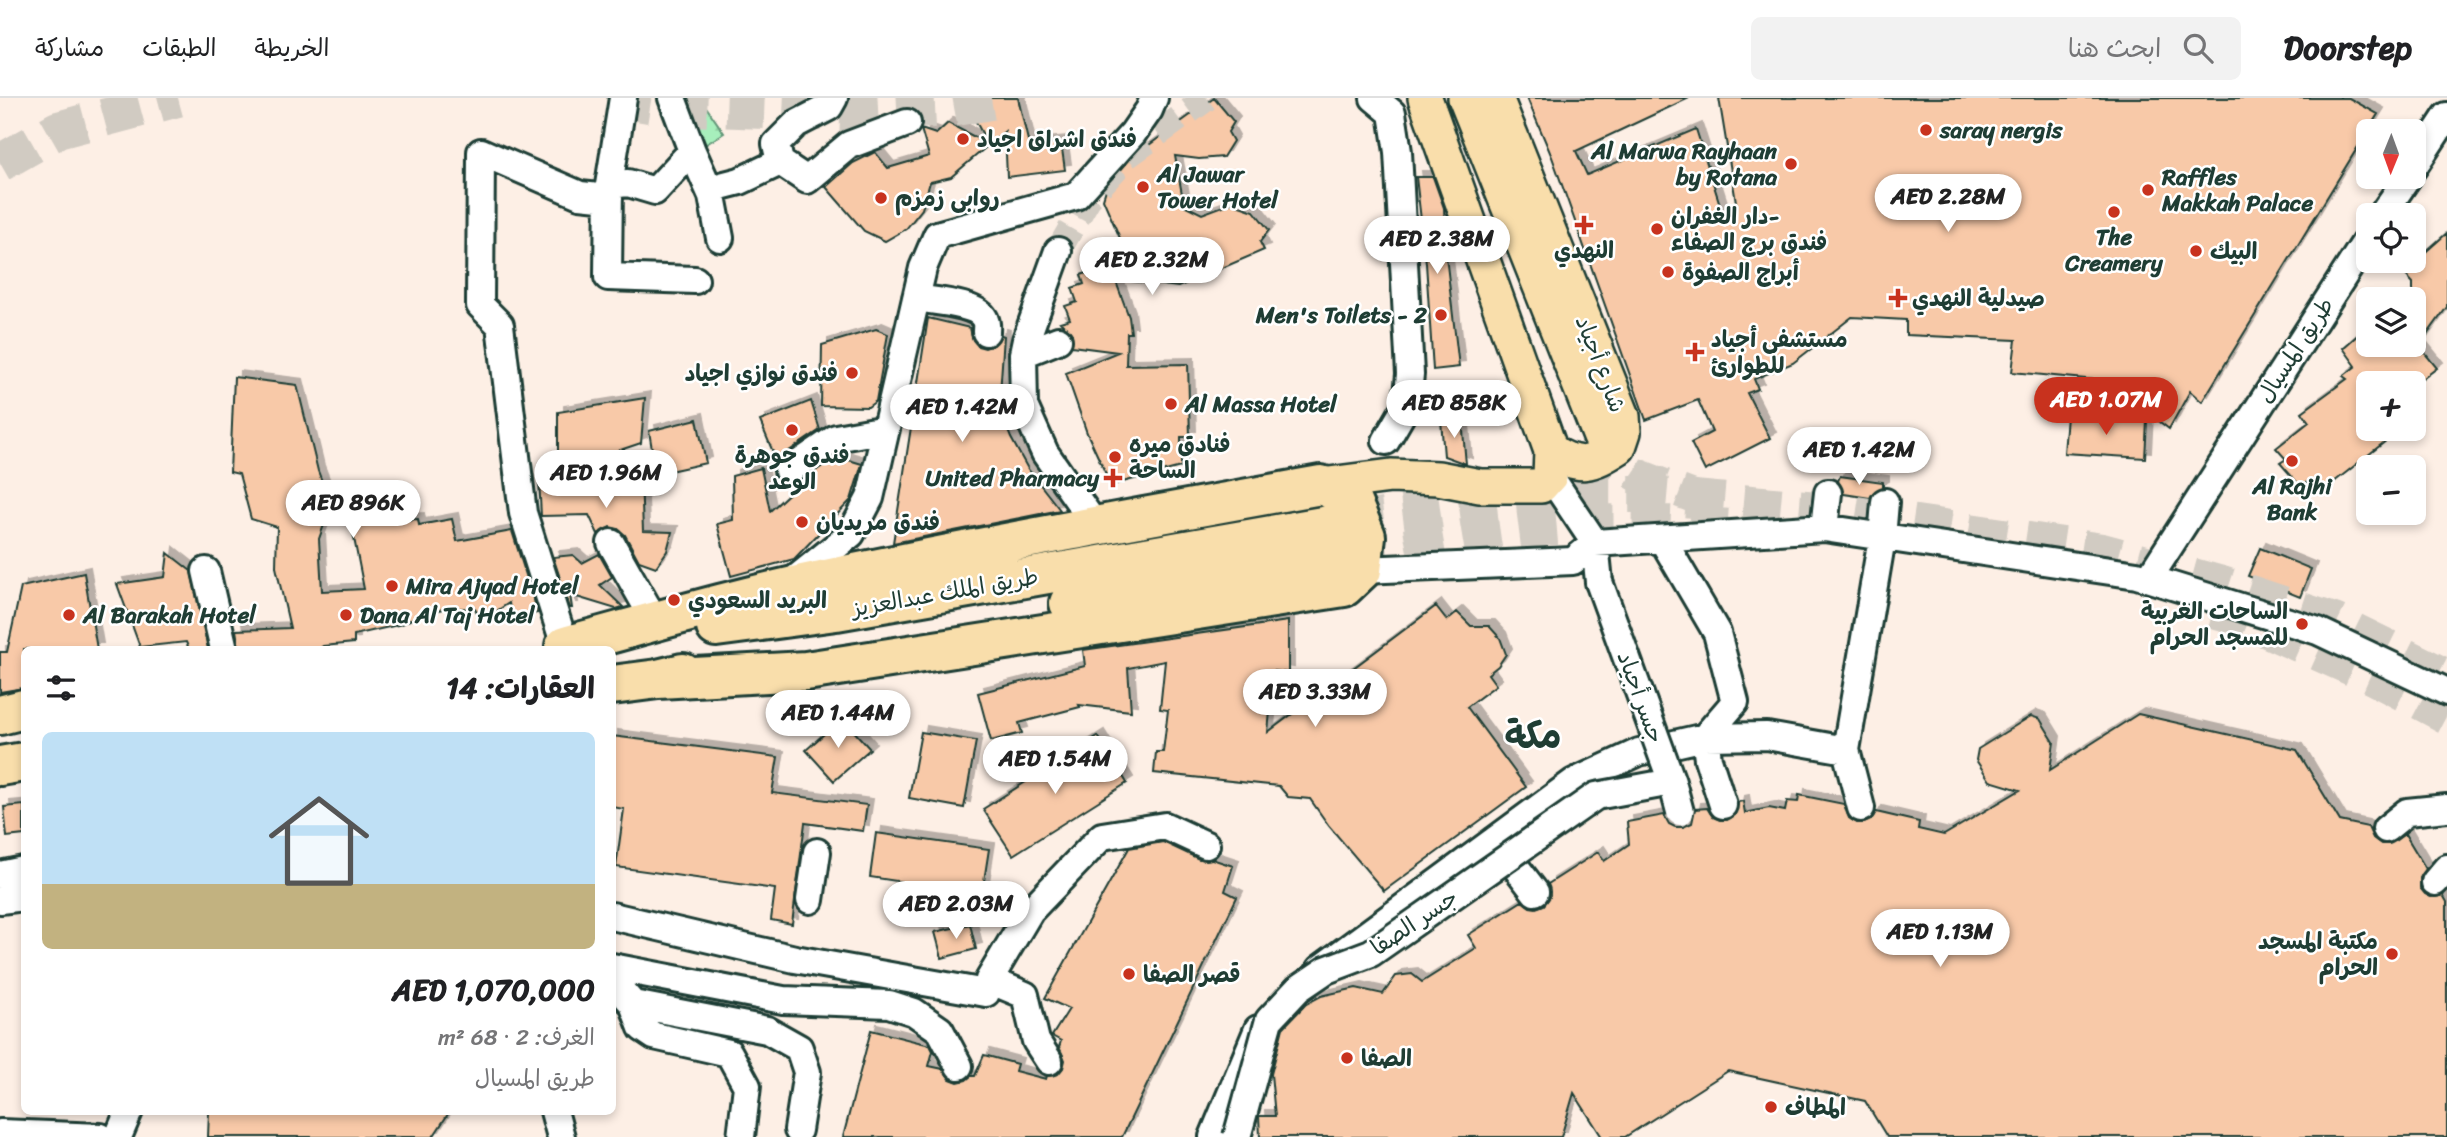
<!DOCTYPE html>
<html lang="ar">
<head>
<meta charset="utf-8">
<style>
	body { margin:0; font-family:Sriracha,"Playpen Sans Arabic",sans-serif; background:#f2f2f2; color:#202124; direction:rtl; height:100vh; display:flex; flex-direction:column; font-size:26px; white-space:nowrap }
	* { box-sizing:border-box; margin:0 }
	p { font-size:23px; color:#757577 }
	.icon { flex:none; width:38px; height:38px; fill:none; stroke:currentColor; stroke-width:2; stroke-linecap:round; stroke-linejoin:round }
	.map { position:relative; flex:1; overflow:hidden; direction:ltr }
	.details { position:absolute; left:21px; top:548px; width:595px; height:469px; display:flex; flex-direction:column; background:#fff; border-radius:10px; box-shadow:0 4px 10px #0003; direction:rtl }
	.details>* { flex:none }
	.needle { width:46px; rotate:181deg }
	.controls { position:absolute; left:2356px; top:21px; display:grid; gap:14px }
	.controls a { display:grid; place-items:center; width:70px; height:70px; border-radius:10px; background:#fff; box-shadow:0 4px 10px #0003; font-size:35px }
	.price { position:absolute; translate:-50% -60px; padding:0 16px; border-radius:24px; background:#fff; color:#222; font-size:23px; line-height:46px; filter:drop-shadow(0 2px 4px #0008) }
	.price::after { content:''; position:absolute; left:50%; top:42px; width:21px; height:16px; margin-left:-10px; background:inherit; clip-path:polygon(0 0,100% 0,50% 100%) }
	.price.active { background:#c8321e; color:#fff }
	ul { padding:0; list-style:none }
	li { display:grid; align-content:center; gap:14px; height:371px; padding:0 21px }
	li+li { border-top:2px solid #e0e0e0 }
	li span { display:grid; place-items:center; height:217px; border-radius:10px; color:#555 }
	li>.icon { margin-inline-start:auto }
	span .icon { width:126px; height:126px; fill:#fffc; stroke-width:1 }
	li b { font-size:30px }
	h2 { display:flex; justify-content:space-between; align-items:center; height:84px; padding:0 21px; font-size:30px }
	header { display:flex; align-items:center; gap:42px; box-sizing:border-box; height:98px; padding:0 35px; background:#fff; border-bottom:2px solid #e0e0e0 }
	header strong { font-size:33px }
	nav { display:flex; gap:38px; margin-inline-start:auto; font-size:24px }
	.search { width:490px; height:63px; background:#f2f2f2; display:flex; align-items:center; gap:18px; box-sizing:border-box; padding:0 24px; border-radius:10px; color:#757577; font-size:26px }
	.map>svg:first-child { display:block }
	.forest { fill:url(#forest-firs); stroke:#639678; stroke-width:2 }
	.building { fill:#f8c9a8; stroke:#1f3d34; stroke-width:2; filter:url(#shadow) }
	.lines { fill:none; stroke-linecap:round; stroke-linejoin:round }
	.minor-tunnel { stroke:#d1cbc2; stroke-width:26; stroke-dasharray:26 13; stroke-linecap:butt }
	.major-tunnel { stroke:#d1cbc2; stroke-width:33; stroke-dasharray:33 17; stroke-linecap:butt }
	.highway-tunnel { stroke:#d1cbc2; stroke-width:38; stroke-dasharray:38 19; stroke-linecap:butt }
	.minor-casing { stroke:#1f3d34; stroke-width:32 }
	.major-casing { stroke:#1f3d34; stroke-width:38 }
	.highway-casing { stroke:#1f3d34; stroke-width:44 }
	.minor { stroke:#fff; stroke-width:26 }
	.major { stroke:#f9deab; stroke-width:33 }
	.highway { stroke:#f9deab; stroke-width:38 }
	.minor-bridge-casing { stroke:#1f3d34; stroke-width:32; stroke-linecap:butt }
	.minor-bridge { stroke:#fff; stroke-width:26 }
	.poi-dot { fill:#c8321e; stroke:#fff; stroke-width:2.5 }
	.labels { text-anchor:middle; stroke-width:5; stroke-linejoin:round; paint-order:stroke }
	.poi-label { font-size:23px; font-weight:bold; fill:#1f3d34; stroke:#fff; text-anchor:start }
	.street-label { font-size:23px; fill:#1f3d34; stroke:#fff }
	.town-label { font-size:37px; font-weight:bold; fill:#1f3d34; stroke:#fff }
</style>
</head>
<body>
<header>
<strong>Doorstep</strong>
<div class="search"><svg class="icon" aria-label="search" viewBox="0 0 24 24"><circle cx="10" cy="10" r="6"/><path d="M15 15l6 6"/></svg>ابحث هنا</div>
<nav><a>الخريطة</a><a>الطبقات</a><a>مشاركة</a></nav>
</header>
<div class="map">
<svg width="2447" height="1039" viewBox="0 0 2447 1039">
	<defs>
		<pattern id="forest-firs" width="22" height="20" patternUnits="userSpaceOnUse" patternTransform="scale(1.75)"><rect width="22" height="20" fill="#a7efbc"/><path d="M5 1l3.5 6h-7zM16 11l3.5 6h-7z" fill="#8fcea2"/></pattern>
		<filter id="shadow"><feDropShadow dx="6" dy="-6" stdDeviation="0" flood-color="#0004"/></filter>
	</defs>
	<rect width="100%" height="100%" fill="#fdefe5"/>
	<filter id="ink" filterUnits="userSpaceOnUse"><feTurbulence type="fractalNoise" baseFrequency=".0143" numOctaves="2"/><feDisplacementMap in="SourceGraphic" scale="14" xChannelSelector="R" yChannelSelector="G"/><feConvolveMatrix kernelMatrix="1 2 1 2 8 2 1 2 1" color-interpolation-filters="sRGB"/></filter>
	<g filter="url(#ink)">
		<path class="forest" d="M680 0H700L724 35 700 50Z"/>
		<path class="building" d="M963 0H1018L1029 47 1061 44 1065 72 1007 79 1005 33 951 79 930 84 922 111 906 131 885 143 864 133 826 89 853 65 875 54 888 70 929 58 921 31 936 36 948 25 988 46Z
			M1214 0 1234 24 1228 34 1233 43 1223 59 1199 61 1175 58 1184 107 1202 116 1231 105 1254 113 1269 132 1260 144 1264 152 1178 189 1115 181 1129 219 1131 235H1127L1126 267 1188 266 1190 339H1181V369L1111 387 1087 335 1066 275 1118 254 1072 248V236L1060 224 1070 221 1065 208 1077 204 1072 190 1084 186 1081 177 1129 161 1103 101 1107 88 1131 60Z
			M1527 0H1689L1576 53 1587 77 1696 31 1722 113 1737 110 1719 0H2349L2378 16 2202 304 2190 293 2169 331 2107 283 2012 274 2016 242 1906 237V222L1852 219 1793 265 1754 281 1758 291 1747 295 1770 340 1705 373 1691 345 1712 334 1698 302 1646 322 1552 59Z
			M1416 79H1433L1444 110 1446 158 1459 269 1433 272 1426 165Z
			M2447 135V209L2419 248 2437 270 2417 285H2368V331H2401L2319 396 2307 384 2301 389 2280 365 2286 361 2276 350 2309 324 2302 314 2347 281 2343 278 2356 268 2343 250 2368 228V247H2413V185L2403 174Z
			M928 220 970 230 973 242 978 248 985 250 994 247 1001 237 1004 238 999 310 1011 340 1028 371 1060 412 893 445Z
			M876 231 888 236 876 303 868 309 821 308 822 247Z
			M234 279 297 287 318 373 331 407 319 441 322 493 364 491 351 425 418 421 419 427 452 421 457 443 512 433 538 515 511 519 509 505 489 518 479 519 475 510 443 511 419 517 402 526 354 537V545L323 548 319 551H239L236 532 290 530 276 469 277 429 251 421 239 376 230 374Z
			M645 300 641 345 558 373V314Z
			M811 303 820 332 789 353 775 359 760 323Z
			M2067 318 2147 323 2145 360 2064 355Z
			M697 321 706 365 656 376 649 333Z
			M1441 322H1462L1466 366 1444 358Z
			M842 360 862 366 851 402 794 461 731 478 717 426 733 422 732 378 761 370 770 413 808 378 830 363Z
			M641 378 643 433 672 434 667 453 656 469 639 463 625 437 618 431 610 429 598 436 589 417 541 418 539 381Z
			M1840 378 1883 384V389L1873 395 1870 400 1844 396 1838 383Z
			M2260 450 2311 471 2300 499 2248 478Z
			M168 455 191 473 208 551H189L186 544 140 549 117 486 165 479Z
			M599 456 612 479 600 487 623 509 616 511 570 497 572 510H570L553 459 573 457 582 465Z
			M84 475 97 551H24V590L0 594V554H7L21 489Z
			M1436 508 1447 522 1457 514 1471 528H1489L1500 540 1506 556 1498 568 1488 576 1496 587 1467 609 1526 689 1384 793 1329 728 1310 701 1288 699 1279 688 1154 675 1156 654H1163L1168 612 1160 611 1165 563 1128 570 1131 613 1079 607 1080 609 1019 625 1022 635 991 643 978 595 1085 568 1083 552 1288 523V575L1274 573 1268 634Z
			M2138 616 2297 652 2340 723 2368 729 2373 740 2381 746H2389L2405 736 2426 771 2420 780V790L2425 796 2431 799 2443 797 2447 804V1039H1887L1865 1003 1728 973 1625 1039H1602L1574 995 1561 1039H1260L1259 1018H1275L1271 976 1283 930 1306 906 1321 898 1356 890 1383 896 1396 878 1412 876 1422 884 1476 850 1468 837 1522 803 1530 809 1536 810 1544 807 1550 799 1548 786 1598 754 1604 763 1629 746 1627 724 1664 717 1669 726 1675 729H1683L1692 725 1695 711 1707 710 1713 719 1720 722H1727L1735 717 1738 704 1743 703 1745 715 1769 710 1785 713 1787 703 1798 704 1799 697 1844 706 1849 720 1857 725H1864L1871 722 1876 714 1919 724 1918 731 1944 737 2020 692 1990 683 1976 662 1978 651 2031 618 2040 621 2054 644 2050 672Z
			M842 620 870 651 834 683 806 652Z
			M921 634 976 643 964 710 909 700Z
			M612 638 778 659 772 695 867 707 863 733 805 725 792 826 771 822 775 791 616 769 624 711 612 709Z
			M1098 638 1127 685 1013 757 983 711Z
			M24 707V737L7 739 4 709Z
			M876 735 989 751 982 796 870 779Z
			M1163 744 1199 761H1212L1233 768 1225 793 1237 799 1122 1039H843L871 932 930 947 933 953 929 968 943 971 950 981 958 984 966 982 971 978H975L984 957 1017 966 1015 973 1046 981 1047 978 1058 976 1063 970 1065 962 1059 949 1061 943 1052 938 1069 911 1045 900 1129 750Z
			M970 826 976 851 942 860 935 834Z
			M209 1013H450L433 1039H208Z"/>
		<g class="lines">
			<path class="minor-tunnel" d="M1058 153 1088 101 1127 58 1207 0"/>
			<path class="major-tunnel" d="M1600 339 1616 363 1635 376 1700 401"/>
			<path class="highway-tunnel" d="M613 0 661 8 846 15 950 10 1007 0
				M0 65 58 32 178 0
				M1346 424 1492 404 1571 396H1638L1830 413 2102 454 2222 487 2334 524 2447 580
				M1350 459C1422 448 1494 432 1567 427 1623 423 1678 426 1733 430
				M2213 511 2233 516 2375 579 2447 617"/>
			<defs>
				<path id="minor" d="M623 0 609 87 608 179 695 182
					M672 0 692 53 712 98 720 140
					M834 0 829 9 796 26 776 46 780 64 807 82 849 47 907 25
					M1374 0 1392 15 1398 54 1410 276 1407 307 1386 343
					M2413 70 2447 18
					M609 87 628 85 655 93 692 53
					M709 91 740 83 780 64
					M2382 117 2408 79
					M1058 153 1026 242 1023 256 1024 308 1045 355 1096 428
					M916 200C931 203 979 205 985 222 987 226 986 230 986 234
					M1023 256 1058 242
					M788 373 836 340 886 331
					M1550 378 1595 445 1599 484
					M1824 430 1828 395
					M1662 441 1717 535 1735 604 1705 639 1708 661 1723 707
					M611 445 655 523
					M1362 472 1573 463 1595 445 1824 430 2137 477 2318 533 2447 594
					M206 473 224 551
					M2149 480 2368 140
					M793 483 851 436 870 400 923 170 937 137 1076 98 1133 35 1149 12 1154 0
					M565 548 523 415 500 227 480 207 481 54 580 97 609 100
					M1861 710 1846 652 1882 440 1885 404
					M2386 731 2407 714 2447 710
					M1495 742 1535 794
					M0 777 24 772
					M2435 784 2447 770
					M0 802 24 799
					M810 802 817 754
					M612 818 795 861 986 895 989 882 1030 813 1102 738 1165 728 1206 747
					M612 869 783 902 889 906 914 914 940 932 959 968
					M1320 871 1574 684 1639 654 1705 639 1767 638 1846 652
					M612 882 633 906 767 932 799 950 807 974 798 1032
					M989 882 1025 897 1036 943 1049 963
					M633 906 642 930 654 938 729 955 747 988 741 1039
					M554 1013 561 1039
					M0 1035 101 1039
					M118 1039 129 1013
					M1213 1039 1258 931"/>
				<path id="major" d="M1425 0 1551 353C1579 371 1591 367 1619 349L1624 334 1623 318 1496 0
					M1465 0 1600 339
					M1321 387 1391 378 1438 380 1480 388H1541L1550 378 1551 353"/>
				<path id="highway" d="M1069 505 1350 459
					M716 529 836 513 1346 424
					M565 548C650 525 735 500 821 482 987 447 1154 417 1321 387L1350 400 1366 438 1362 472 1344 489 806 573 658 581
					M612 587 658 581 683 575
					M0 617 24 611
					M0 668 24 664"/>
			</defs>
			<use href="#minor" class="minor-casing"/>
			<use href="#major" class="major-casing"/>
			<use href="#highway" class="highway-casing"/>
			<use href="#minor" class="minor"/>
			<use href="#major" class="major"/>
			<use href="#highway" class="highway"/>
			<defs>
				<path id="minor-bridge" d="M1599 484 1672 684 1680 714
					M1237 1039 1269 922 1298 891 1326 872 1371 855 1596 698 1672 684"/>
			</defs>
			<use href="#minor-bridge" class="minor-bridge-casing"/>
			<use href="#minor-bridge" class="minor-bridge"/>
		</g>
	</g>
	<g class="poi-dot">
		<circle cx="1926" cy="32" r="7"/>
		<circle cx="963" cy="41" r="7"/>
		<circle cx="1791" cy="66" r="7"/>
		<circle cx="1143" cy="89" r="7"/>
		<circle cx="2148" cy="92" r="7"/>
		<circle cx="881" cy="100" r="7"/>
		<circle cx="2114" cy="114" r="7"/>
		<path d="M1580.5 116.5h7v7h7v7h-7v7h-7v-7h-7v-7h7z"/>
		<circle cx="1657" cy="131" r="7"/>
		<circle cx="2196" cy="153" r="7"/>
		<circle cx="1668" cy="174" r="7"/>
		<path d="M1894.5 189.5h7v7h7v7h-7v7h-7v-7h-7v-7h7z"/>
		<circle cx="1441" cy="217" r="7"/>
		<path d="M1691.5 243.5h7v7h7v7h-7v7h-7v-7h-7v-7h7z"/>
		<circle cx="852" cy="275" r="7"/>
		<circle cx="1171" cy="306" r="7"/>
		<circle cx="792" cy="332" r="7"/>
		<circle cx="1115" cy="359" r="7"/>
		<circle cx="2292" cy="363" r="7"/>
		<path d="M1109.5 369.5h7v7h7v7h-7v7h-7v-7h-7v-7h7z"/>
		<circle cx="802" cy="424" r="7"/>
		<circle cx="392" cy="488" r="7"/>
		<circle cx="674" cy="502" r="7"/>
		<circle cx="69" cy="517" r="7"/>
		<circle cx="346" cy="517" r="7"/>
		<circle cx="2302" cy="526" r="7"/>
		<circle cx="2392" cy="856" r="7"/>
		<circle cx="1129" cy="876" r="7"/>
		<circle cx="1347" cy="960" r="7"/>
		<circle cx="1771" cy="1009" r="7"/>
	</g>
	<g class="labels">
		<g class="poi-label">
			<text x="1940" y="40">saray nergis</text>
			<text x="977" y="49">فندق اشراق اجياد</text>
			<text x="1777" y="61" text-anchor="end">Al Marwa Rayhaan<tspan x="1777" dy="26">by Rotana</tspan></text>
			<text x="1157" y="84">Al Jawar<tspan x="1157" dy="26">Tower Hotel</tspan></text>
			<text x="2162" y="87">Raffles<tspan x="2162" dy="26">Makkah Palace</tspan></text>
			<text x="895" y="108">روابی زمزم</text>
			<text x="1671" y="126">دار الغفران-<tspan x="1671" dy="26">فندق برج الصفاء</tspan></text>
			<text x="2114" y="147" text-anchor="middle">The<tspan x="2114" dy="26">Creamery</tspan></text>
			<text x="1584" y="160" text-anchor="middle">النهدي</text>
			<text x="2210" y="161">البيك</text>
			<text x="1682" y="182">أبراج الصفوة</text>
			<text x="1912" y="208">صيدلية النهدي</text>
			<text x="1427" y="225" text-anchor="end">Men's Toilets - 2</text>
			<text x="1711" y="249">مستشفى أجياد<tspan x="1711" dy="26">للطوارئ</tspan></text>
			<text x="838" y="283" text-anchor="end">فندق نوازي اجياد</text>
			<text x="1185" y="314">Al Massa Hotel</text>
			<text x="1129" y="354">فنادق ميره<tspan x="1129" dy="26">الساحة</tspan></text>
			<text x="792" y="365" text-anchor="middle">فندق جوهرة<tspan x="792" dy="26">الوعد</tspan></text>
			<text x="1099" y="388" text-anchor="end">United Pharmacy</text>
			<text x="2292" y="396" text-anchor="middle">Al Rajhi<tspan x="2292" dy="26">Bank</tspan></text>
			<text x="816" y="432">فندق مريديان</text>
			<text x="406" y="496">Mira Ajyad Hotel</text>
			<text x="688" y="510">البريد السعودي</text>
			<text x="2288" y="521" text-anchor="end">الساحات الغربية<tspan x="2288" dy="26">للمسجد الحرام</tspan></text>
			<text x="83" y="525">Al Barakah Hotel</text>
			<text x="360" y="525">Dana Al Taj Hotel</text>
			<text x="2378" y="851" text-anchor="end">مكتبة المسجد<tspan x="2378" dy="26">الحرام</tspan></text>
			<text x="1143" y="884">قصر الصفا</text>
			<text x="1361" y="968">الصفا</text>
			<text x="1785" y="1017">المطاف</text>
		</g>
		<g class="street-label">
			<text transform="translate(2295 252) rotate(-57)" y="8">طريق المسيال</text>
			<text transform="translate(1601 266) rotate(69)" y="8">شارع أجياد</text>
			<text transform="translate(945 494) rotate(-10)" y="8">طريق الملك عبدالعزيز</text>
			<text transform="translate(1641 599) rotate(70)" y="8">جسر أجياد</text>
			<text transform="translate(1414 824) rotate(-34)" y="8">جسر الصفا</text>
		</g>
		<g class="town-label">
			<text x="1533" y="650">مكة</text>
		</g>
	</g>
</svg>
<div class="controls">
<a><svg class="needle" viewBox="-14 -14 28 28"><path d="M0-13l5 13h-10z" fill="#e53935"/><path d="M0 13l5-13h-10z" fill="#757577"/></svg></a>
<a><svg class="icon" aria-label="locate" viewBox="0 0 24 24"><circle cx="12" cy="12" r="6"/><path d="M12 2v4M12 18v4M2 12h4M18 12h4"/></svg></a>
<a><svg class="icon" aria-label="layers" viewBox="0 0 24 24"><path d="M12 4l9 5-9 5-9-5zM3 14l9 5 9-5"/></svg></a>
<a>+</a>
<a>−</a>
</div>
<b class="price" style="left:1948px;top:136px">AED 2.28M</b>
<b class="price" style="left:1437px;top:178px">AED 2.38M</b>
<b class="price" style="left:1152px;top:199px">AED 2.32M</b>
<b class="price active" style="left:2106px;top:339px">AED 1.07M</b>
<b class="price" style="left:1454px;top:342px">AED 858K</b>
<b class="price" style="left:962px;top:346px">AED 1.42M</b>
<b class="price" style="left:1859px;top:389px">AED 1.42M</b>
<b class="price" style="left:606px;top:412px">AED 1.96M</b>
<b class="price" style="left:353px;top:442px">AED 896K</b>
<b class="price" style="left:1315px;top:631px">AED 3.33M</b>
<b class="price" style="left:838px;top:652px">AED 1.44M</b>
<b class="price" style="left:1055px;top:698px">AED 1.54M</b>
<b class="price" style="left:956px;top:843px">AED 2.03M</b>
<b class="price" style="left:1940px;top:871px">AED 1.13M</b>
<section class="details">
<h2>العقارات: 14<svg class="icon" aria-label="filters" viewBox="0 0 24 24"><path d="M4 7h16M4 17h16"/><circle cx="9" cy="7" r="2"/><circle cx="15" cy="17" r="2"/></svg></h2>
<ul>
<li><span style="background:linear-gradient(#bfe0f5 70%,#c2b280 0)"><svg class="icon" aria-label="home" viewBox="0 0 24 24"><path d="M3 11l9-7 9 7M6 9v11h12V9"/></svg></span><div><b>AED 1,070,000</b><p>الغرف: 2 · 68 m²</p><p>طريق المسيال</p></div></li>
</ul>
</section>
</div>
</body>
</html>
